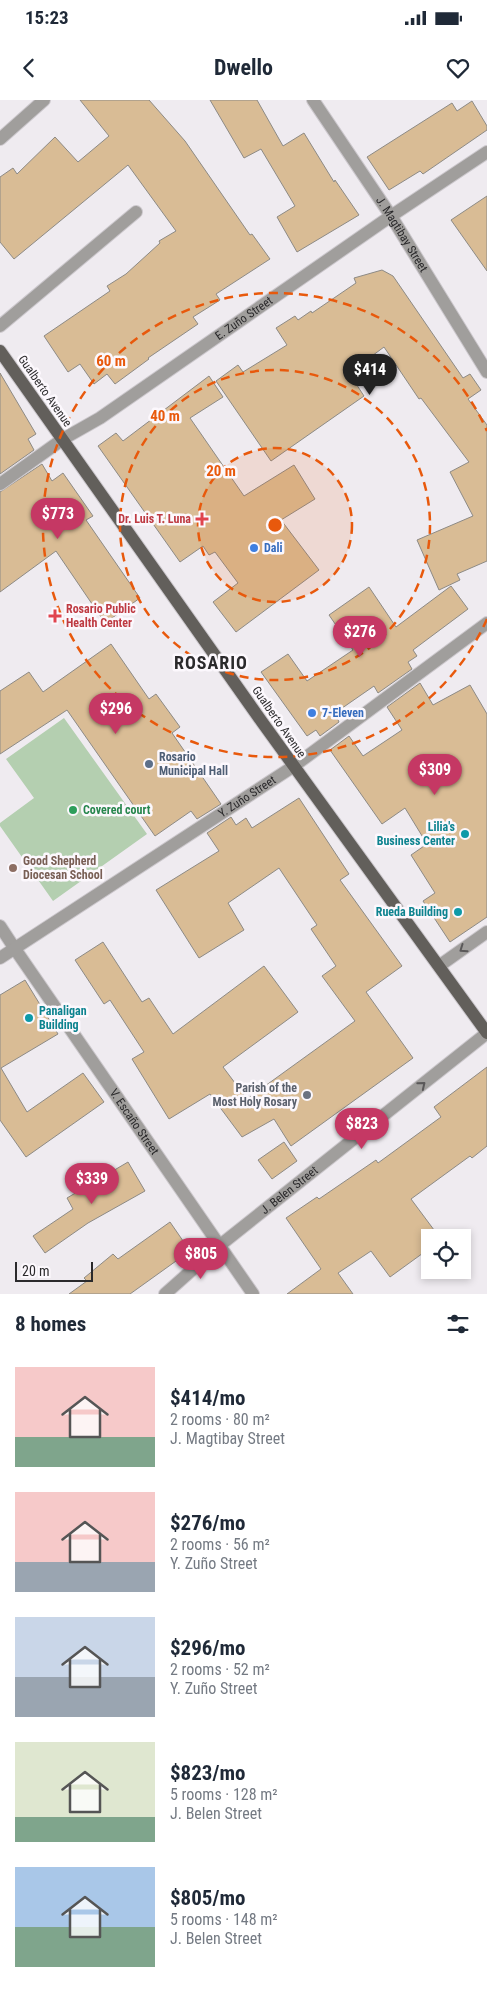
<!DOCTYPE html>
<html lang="en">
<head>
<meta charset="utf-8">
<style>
	body { margin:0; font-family:"Roboto Condensed",sans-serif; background:#f6f6f7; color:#1f2937; height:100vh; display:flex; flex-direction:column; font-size:19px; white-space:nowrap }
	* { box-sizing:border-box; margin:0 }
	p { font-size:16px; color:#747a83 }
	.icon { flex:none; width:28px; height:28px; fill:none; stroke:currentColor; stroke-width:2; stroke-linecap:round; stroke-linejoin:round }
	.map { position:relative; height:1194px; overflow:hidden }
	.side { display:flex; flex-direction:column; background:#fff; flex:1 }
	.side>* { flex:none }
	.buttons { position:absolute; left:421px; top:1129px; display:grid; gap:10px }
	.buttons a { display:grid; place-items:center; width:50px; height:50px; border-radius:0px; background:#fff; box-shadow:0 2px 8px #0003; font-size:25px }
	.scale { position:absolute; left:15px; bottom:12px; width:78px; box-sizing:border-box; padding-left:5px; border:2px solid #2b2a2c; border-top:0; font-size:14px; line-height:18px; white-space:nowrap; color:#2b2a2c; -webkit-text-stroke:4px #fcf8fd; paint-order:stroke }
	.price { position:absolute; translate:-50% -42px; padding:0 11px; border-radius:18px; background:#c53864; color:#fff; font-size:16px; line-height:32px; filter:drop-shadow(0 1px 2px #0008) }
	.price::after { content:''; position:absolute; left:50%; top:30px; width:15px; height:11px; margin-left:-8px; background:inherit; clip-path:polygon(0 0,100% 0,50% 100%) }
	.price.on { background:#222; color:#fff }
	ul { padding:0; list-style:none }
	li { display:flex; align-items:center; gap:15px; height:125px; padding:0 15px }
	li span { display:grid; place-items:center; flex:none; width:140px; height:100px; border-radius:0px; color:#555 }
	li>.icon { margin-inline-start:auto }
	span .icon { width:60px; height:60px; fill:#fffc; stroke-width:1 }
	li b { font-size:21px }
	h2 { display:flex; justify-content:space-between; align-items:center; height:60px; padding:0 15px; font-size:21px }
	.status { display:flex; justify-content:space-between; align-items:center; height:35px; padding:0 25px; background:#fff; direction:ltr }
	.status svg { height:14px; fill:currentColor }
	header { display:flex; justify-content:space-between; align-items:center; height:65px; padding:0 15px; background:#fff; font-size:22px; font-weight:700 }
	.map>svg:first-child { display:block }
	.green { fill:#b4cfb0 }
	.building { fill:#d9bc95; stroke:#8d8a85 }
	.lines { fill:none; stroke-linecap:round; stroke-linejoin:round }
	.service-casing { stroke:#ccc8cd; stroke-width:14 }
	.minor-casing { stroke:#ccc8cd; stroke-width:14 }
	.primary-casing { stroke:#ccc8cd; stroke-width:14 }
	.service { stroke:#a09e9c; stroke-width:12 }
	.minor { stroke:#a09e9c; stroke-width:12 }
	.primary { stroke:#625f5b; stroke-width:12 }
	.oneway { stroke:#5a5859 }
	.ring { fill:none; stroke:#e8590c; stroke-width:2.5; stroke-dasharray:9 6 }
	.health-dot { fill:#e0444e; stroke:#fcf8fd; stroke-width:2 }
	.shop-dot { fill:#3f7fe0; stroke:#fcf8fd; stroke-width:2 }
	.service-dot { fill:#5c6f8a; stroke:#fcf8fd; stroke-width:2 }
	.leisure-dot { fill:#2e9e5b; stroke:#fcf8fd; stroke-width:2 }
	.culture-dot { fill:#0f9aa8; stroke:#fcf8fd; stroke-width:2 }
	.education-dot { fill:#8d6e63; stroke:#fcf8fd; stroke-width:2 }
	.worship-dot { fill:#6b7280; stroke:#fcf8fd; stroke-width:2 }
	.labels { text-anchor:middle; stroke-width:5; stroke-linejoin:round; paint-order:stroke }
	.street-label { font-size:12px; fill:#2b2a2c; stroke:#fcf8fd }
	.health-label { font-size:12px; font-weight:bold; fill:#be3a42; stroke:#fcf8fd; text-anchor:end }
	.shop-label { font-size:12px; font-weight:bold; fill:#366cbe; stroke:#fcf8fd; text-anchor:start }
	.service-label { font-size:12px; font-weight:bold; fill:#4e5e75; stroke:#fcf8fd; text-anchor:start }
	.leisure-label { font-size:12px; font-weight:bold; fill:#27864d; stroke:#fcf8fd; text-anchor:start }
	.culture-label { font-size:12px; font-weight:bold; fill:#0d838f; stroke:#fcf8fd; text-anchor:end }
	.education-label { font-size:12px; font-weight:bold; fill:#785e54; stroke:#fcf8fd; text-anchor:start }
	.worship-label { font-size:12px; font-weight:bold; fill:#5b616d; stroke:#fcf8fd; text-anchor:end }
	.district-label { font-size:18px; font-weight:bold; letter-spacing:1px; fill:#2b2a2c; stroke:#fcf8fd }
	.centre { fill:#e8590c; stroke:#fcf8fd; stroke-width:2.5 }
	.ring-label { font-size:15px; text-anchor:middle; font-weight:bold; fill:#e8590c; stroke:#fcf8fd; stroke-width:5; stroke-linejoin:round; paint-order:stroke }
</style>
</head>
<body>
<div class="status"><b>15:23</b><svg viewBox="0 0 49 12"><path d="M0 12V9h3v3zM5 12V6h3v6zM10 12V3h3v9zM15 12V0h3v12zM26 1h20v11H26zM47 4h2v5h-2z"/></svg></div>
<header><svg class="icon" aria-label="back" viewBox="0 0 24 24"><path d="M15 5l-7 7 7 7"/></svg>Dwello<svg class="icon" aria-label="heart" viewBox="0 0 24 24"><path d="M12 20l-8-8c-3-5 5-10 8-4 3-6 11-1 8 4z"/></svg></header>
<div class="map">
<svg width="487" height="1194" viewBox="0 0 487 1194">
	<rect width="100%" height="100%" fill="#efebf0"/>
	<path class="green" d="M64 618 147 734 53 801 0 726V723L34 698 6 659Z"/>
	<path class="building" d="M80 0H149L185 41 250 135 252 134 270 159 216 194 220 200 193 217 198 224 148 258 149 259 115 284 107 274 94 284 80 264 68 272 44 236 110 191 107 186 126 174 160 143 159 141 176 131 128 65 14 159 0 142V77L13 68 17 74 55 37 78 62 109 36Z
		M210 0H257L283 46 304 33 334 82 335 80 359 115 297 152 277 117 295 106 261 49 244 58Z
		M472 1 487 26V30L423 74 420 71 389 90 367 57 452 3 457 11Z
		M487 96V171L451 120Z
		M382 170 393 176 463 278 470 274 481 290 468 299 487 325V461L457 474 460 480 439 490 417 440 473 416 450 372 469 362 421 298 419 299 384 247 349 273 364 296 271 361 216 281 238 265 243 272 287 245 276 228 295 216 298 220 311 211 312 213 356 183 354 178Z
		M0 273 36 334 28 339 34 350 0 374Z
		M209 276 223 297 190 318 244 396 294 365 315 399 281 420 319 470 236 532 213 502 238 483 215 452 209 455 203 446 180 462 98 346 116 333 123 341Z
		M42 364 52 381 63 373 93 416 86 420 140 498 105 523 56 451 0 492V392Z
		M451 486 468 509 413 550 417 556 408 562 412 569 378 593 374 586 335 613 339 622 320 636 316 630 307 636 261 572 288 554 307 581 353 550 329 515 369 487 396 527Z
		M111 544 149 599 156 594 180 627 172 633 221 704 197 719 191 711 155 736 67 610 0 654V591L29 572 43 592Z
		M420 583 433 605 470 585 487 614V817L450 842 423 801 435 793 411 755 427 744 405 708 382 724 330 650 349 636 363 656 402 630 387 607Z
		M299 698 349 774 340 780 402 866 366 892 413 958 291 1046 274 1019 242 1037 210 994 169 1019 132 959 144 952 110 900 104 904 75 860 103 842 142 902 149 898 173 934 264 866 298 912 223 967 247 999 355 921 322 876 336 866 311 829 317 825 279 768 228 803 244 830 199 858 156 790 219 751 207 733 231 717 236 725 246 718 252 728Z
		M25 880 58 934 1 968 27 1012 83 973 104 1002 26 1057 0 1020V895Z
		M487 967V1046L472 1058 470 1056 411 1099 440 1138H430V1148L390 1177 371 1151 338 1173 353 1194H287L321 1169 286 1118 317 1097 319 1099 376 1060 378 1063 441 1017 434 1007Z
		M284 1042 297 1061 272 1079 258 1060Z
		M128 1062 145 1091 88 1123 45 1153 33 1136 73 1109 67 1098Z
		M170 1122 190 1151 130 1194H69L87 1181 84 1178 113 1154 118 1159Z"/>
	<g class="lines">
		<defs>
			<path id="service" d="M0 226 136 112
				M0 826 15 849
				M439 866 487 832"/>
			<g id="minor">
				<path id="s1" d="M313 0 391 116 487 272"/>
				<path d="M0 39 44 0"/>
				<path id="s2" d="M0 384 63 339 100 318 391 116 487 52"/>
				<path id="s3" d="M15 849 253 1194"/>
				<path id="s4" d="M0 858 294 666 487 523"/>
				<path id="s5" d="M165 1194 219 1146 487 933"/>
			</g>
			<path id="primary" d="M0 251 262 622 487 933"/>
		</defs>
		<use href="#service" class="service-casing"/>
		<use href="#minor" class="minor-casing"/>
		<use href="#primary" class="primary-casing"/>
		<use href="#service" class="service"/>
		<use href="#minor" class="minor"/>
		<use href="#primary" class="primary"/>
	</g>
	<defs><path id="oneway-chevron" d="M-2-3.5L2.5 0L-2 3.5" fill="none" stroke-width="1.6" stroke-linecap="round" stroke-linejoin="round" transform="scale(1.25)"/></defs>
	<g class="oneway">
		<use href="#oneway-chevron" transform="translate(463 849) rotate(145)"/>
		<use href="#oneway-chevron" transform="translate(422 985) rotate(-39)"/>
	</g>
	<circle cx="275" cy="425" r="77" fill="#e8590c" fill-opacity=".12"/>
	<g class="ring">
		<circle cx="275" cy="425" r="77"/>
		<circle cx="275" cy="425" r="155"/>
		<path d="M487 519A232 232 0 1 1 487 331"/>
	</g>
	<g class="health-dot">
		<path d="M199.5 411.5h5v5h5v5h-5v5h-5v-5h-5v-5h5z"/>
		<path d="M52.5 508.5h5v5h5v5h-5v5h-5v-5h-5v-5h5z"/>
	</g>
	<g class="shop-dot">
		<circle cx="254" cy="448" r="5"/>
		<circle cx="312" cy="613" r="5"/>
	</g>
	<circle class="service-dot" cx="149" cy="664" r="5"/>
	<circle class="leisure-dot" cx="73" cy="710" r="5"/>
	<g class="culture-dot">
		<circle cx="465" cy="734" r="5"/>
		<circle cx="458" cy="812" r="5"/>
		<circle cx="29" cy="918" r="5"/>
	</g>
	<circle class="education-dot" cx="13" cy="768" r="5"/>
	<circle class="worship-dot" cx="307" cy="995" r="5"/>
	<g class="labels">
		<g class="street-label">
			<text dy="4" stroke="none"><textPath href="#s1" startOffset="161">J. Magtibay Street</textPath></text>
			<text dy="4" stroke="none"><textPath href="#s2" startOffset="295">E. Zuño Street</textPath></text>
			<text transform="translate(45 291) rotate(55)" y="4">Gualberto Avenue</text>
			<text transform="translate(279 622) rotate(55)" y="4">Gualberto Avenue</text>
			<text dy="4" stroke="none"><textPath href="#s4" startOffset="295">Y. Zuño Street</textPath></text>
			<text dy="4" stroke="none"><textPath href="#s3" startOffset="210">V. Escaño Street</textPath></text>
			<text dy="4" stroke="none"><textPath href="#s5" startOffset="162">J. Belen Street</textPath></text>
		</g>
		<g class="health-label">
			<text x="191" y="423">Dr. Luis T. Luna</text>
			<text x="66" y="513" text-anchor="start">Rosario Public<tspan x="66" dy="14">Health Center</tspan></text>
		</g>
		<g class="shop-label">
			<text x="264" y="452">Dali</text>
			<text x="322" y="617">7-Eleven</text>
		</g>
		<g class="service-label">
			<text x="159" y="661">Rosario<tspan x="159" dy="14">Municipal Hall</tspan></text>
		</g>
		<g class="leisure-label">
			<text x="83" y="714">Covered court</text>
		</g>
		<g class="culture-label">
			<text x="455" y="731">Lilia's<tspan x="455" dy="14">Business Center</tspan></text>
			<text x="448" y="816">Rueda Building</text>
			<text x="39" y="915" text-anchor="start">Panaligan<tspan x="39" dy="14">Building</tspan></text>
		</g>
		<g class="education-label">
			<text x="23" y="765">Good Shepherd<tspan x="23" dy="14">Diocesan School</tspan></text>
		</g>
		<g class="worship-label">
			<text x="297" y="992">Parish of the<tspan x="297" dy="14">Most Holy Rosary</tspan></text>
		</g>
		<g class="district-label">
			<text x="211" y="569">ROSARIO</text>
		</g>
	</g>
	<circle cx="275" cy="425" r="8" class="centre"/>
	<g class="ring-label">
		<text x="111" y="266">60 m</text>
		<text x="165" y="321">40 m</text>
		<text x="221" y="376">20 m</text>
	</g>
</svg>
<div class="buttons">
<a><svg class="icon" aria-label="locate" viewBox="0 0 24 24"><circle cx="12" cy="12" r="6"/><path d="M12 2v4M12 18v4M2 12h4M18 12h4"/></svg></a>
</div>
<div class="scale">20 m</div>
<b class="price on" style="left:370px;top:296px">$414</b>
<b class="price" style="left:58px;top:440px">$773</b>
<b class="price" style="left:360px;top:558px">$276</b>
<b class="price" style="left:116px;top:635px">$296</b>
<b class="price" style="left:435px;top:696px">$309</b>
<b class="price" style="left:362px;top:1050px">$823</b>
<b class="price" style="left:92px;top:1105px">$339</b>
<b class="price" style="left:201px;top:1180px">$805</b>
</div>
<section class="side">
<h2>8 homes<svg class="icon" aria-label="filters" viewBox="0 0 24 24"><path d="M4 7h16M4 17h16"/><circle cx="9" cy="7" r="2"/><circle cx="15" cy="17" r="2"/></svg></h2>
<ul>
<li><span style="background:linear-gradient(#f6c9c9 70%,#7fa58c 0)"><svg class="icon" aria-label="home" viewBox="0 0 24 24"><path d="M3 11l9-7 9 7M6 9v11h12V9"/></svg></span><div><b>$414/mo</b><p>2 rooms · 80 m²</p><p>J. Magtibay Street</p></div></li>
<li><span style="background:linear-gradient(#f6c9c9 70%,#9aa5b1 0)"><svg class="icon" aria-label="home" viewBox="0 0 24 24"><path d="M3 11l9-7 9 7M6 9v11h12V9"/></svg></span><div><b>$276/mo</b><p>2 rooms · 56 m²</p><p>Y. Zuño Street</p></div></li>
<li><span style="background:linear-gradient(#c9d6e8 60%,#9aa5b1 0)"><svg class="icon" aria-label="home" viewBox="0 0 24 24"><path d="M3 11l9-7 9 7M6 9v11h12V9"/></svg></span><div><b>$296/mo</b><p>2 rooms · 52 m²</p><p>Y. Zuño Street</p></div></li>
<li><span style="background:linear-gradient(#dfe7d0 75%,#7fa58c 0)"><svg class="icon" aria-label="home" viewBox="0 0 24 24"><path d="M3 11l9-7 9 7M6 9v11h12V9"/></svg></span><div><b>$823/mo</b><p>5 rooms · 128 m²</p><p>J. Belen Street</p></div></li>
<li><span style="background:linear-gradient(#a9c7e8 60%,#7fa58c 0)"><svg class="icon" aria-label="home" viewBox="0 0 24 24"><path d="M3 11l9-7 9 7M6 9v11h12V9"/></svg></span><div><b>$805/mo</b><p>5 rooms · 148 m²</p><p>J. Belen Street</p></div></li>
</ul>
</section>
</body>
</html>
